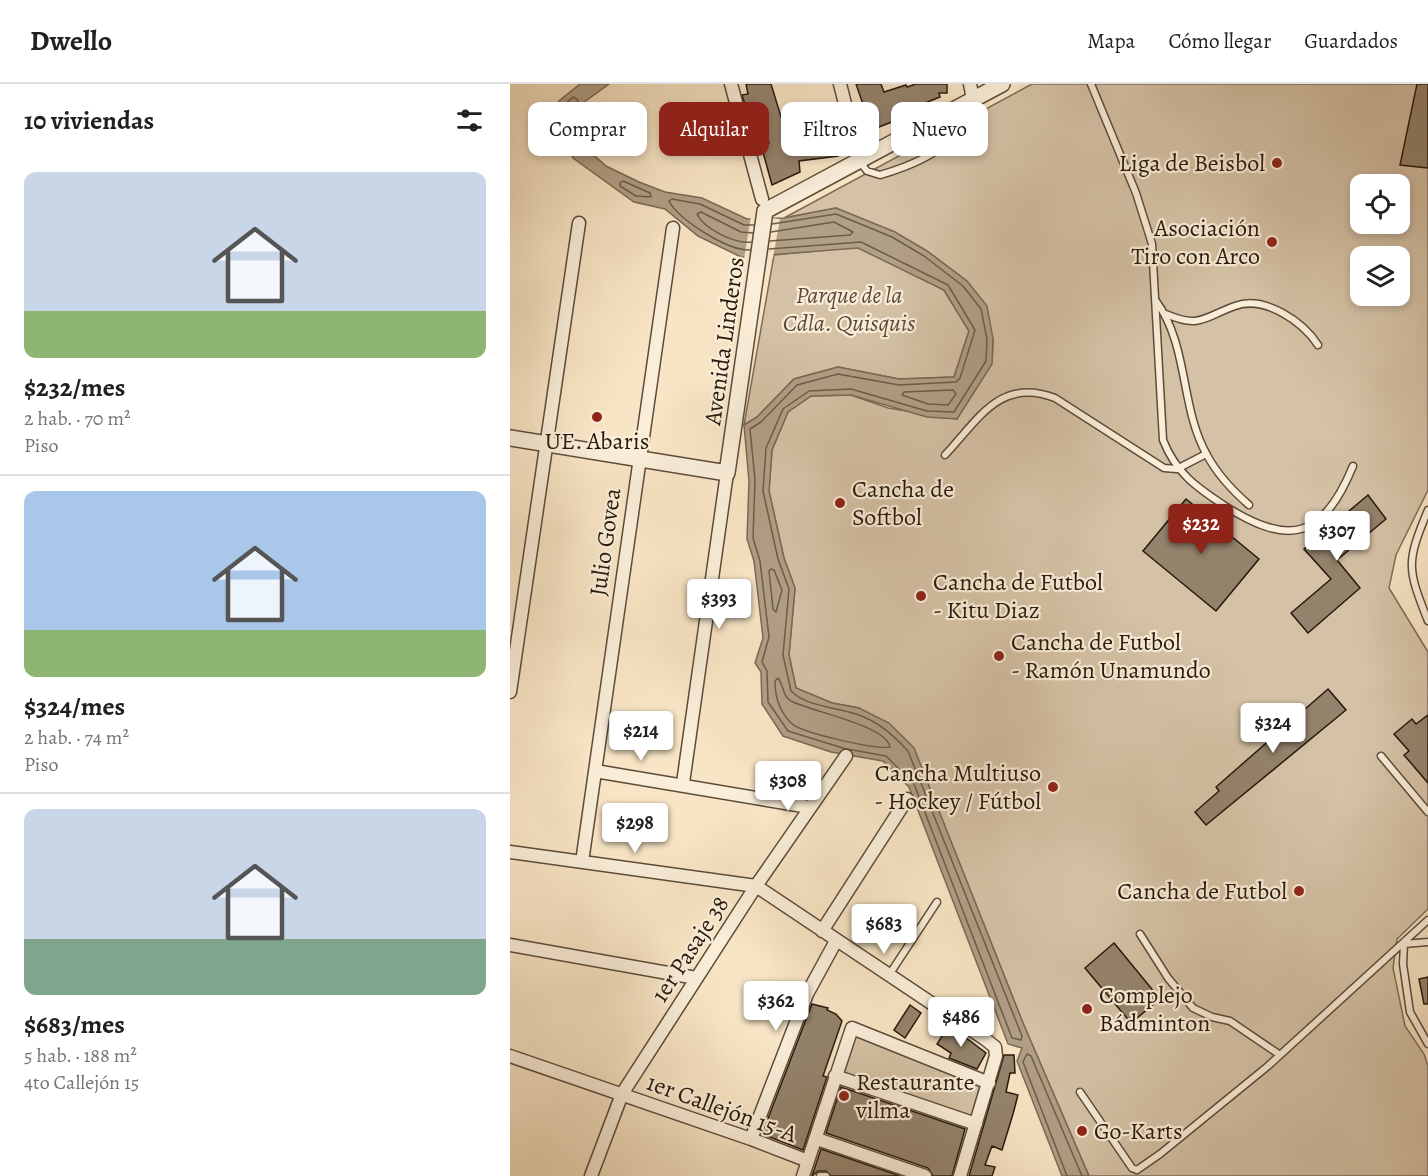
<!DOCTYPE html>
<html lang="es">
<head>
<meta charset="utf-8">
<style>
	body { margin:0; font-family:Alegreya,serif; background:#f2f2f2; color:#202124; height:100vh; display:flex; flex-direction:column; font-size:22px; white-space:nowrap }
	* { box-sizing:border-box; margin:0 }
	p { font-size:20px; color:#757577 }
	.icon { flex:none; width:33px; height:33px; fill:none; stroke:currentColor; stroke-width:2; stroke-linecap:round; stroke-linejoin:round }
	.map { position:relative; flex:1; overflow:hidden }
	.details { display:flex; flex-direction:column; background:#fff; width:510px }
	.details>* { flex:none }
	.top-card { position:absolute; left:18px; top:18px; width:570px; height:54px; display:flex; gap:12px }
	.fabs { position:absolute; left:840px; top:90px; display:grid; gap:12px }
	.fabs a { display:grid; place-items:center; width:60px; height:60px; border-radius:12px; background:#fff; box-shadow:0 3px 9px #0003; font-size:30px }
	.price { position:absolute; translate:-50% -51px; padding:0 14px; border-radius:6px; background:#fff; color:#222; font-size:20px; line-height:39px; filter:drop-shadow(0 2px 3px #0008) }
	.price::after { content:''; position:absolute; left:50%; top:36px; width:18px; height:14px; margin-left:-9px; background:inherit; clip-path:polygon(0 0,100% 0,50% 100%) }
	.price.on { background:#8f2418; color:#fff }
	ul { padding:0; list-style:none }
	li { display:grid; align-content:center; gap:12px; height:318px; padding:0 24px }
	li+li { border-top:2px solid #e0e0e0 }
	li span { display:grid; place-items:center; height:186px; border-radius:12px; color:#555 }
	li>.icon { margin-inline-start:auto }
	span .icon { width:108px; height:108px; fill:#fffc; stroke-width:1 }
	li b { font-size:26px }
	h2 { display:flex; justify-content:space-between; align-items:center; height:72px; padding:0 24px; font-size:26px }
	.pill { padding:0 21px; border-radius:12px; background:#fff; box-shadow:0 3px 9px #0003; font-size:21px; line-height:54px }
	.pill.on { background:#8f2418; color:#fff }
	header { display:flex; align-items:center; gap:36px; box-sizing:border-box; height:84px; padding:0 30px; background:#fff; border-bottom:2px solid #e0e0e0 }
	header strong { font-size:28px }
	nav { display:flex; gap:33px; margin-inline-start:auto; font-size:21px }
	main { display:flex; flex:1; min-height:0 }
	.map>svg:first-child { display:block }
	.green { fill:#d5c2a6; stroke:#7e6d59; stroke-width:1.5; fill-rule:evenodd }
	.water { fill:#b19f86; stroke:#7a6955; stroke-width:1.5 }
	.pier { fill:#f8e5c5 }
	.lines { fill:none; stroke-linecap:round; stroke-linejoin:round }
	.shore { stroke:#6c5c49; stroke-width:1.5 }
	.building { fill:#94836c; stroke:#28180c; stroke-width:1.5 }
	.service-casing { stroke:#5c4b3a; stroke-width:9 }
	.minor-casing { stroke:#5c4b3a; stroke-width:15 }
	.tertiary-casing { stroke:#5c4b3a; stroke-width:18 }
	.service { stroke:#faeed9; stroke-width:6 }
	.minor { stroke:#faeed9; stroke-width:12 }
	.tertiary { stroke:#faeed9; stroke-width:15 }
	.poi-dot { fill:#8f2418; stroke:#faeed9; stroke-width:2 }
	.labels { text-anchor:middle; stroke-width:4.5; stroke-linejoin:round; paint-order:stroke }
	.poi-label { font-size:24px; fill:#28180c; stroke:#faeed9; text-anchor:start }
	.park-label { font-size:24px; font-style:italic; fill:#5c4b3a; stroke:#faeed9 }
	.street-label { font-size:24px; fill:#28180c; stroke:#faeed9 }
</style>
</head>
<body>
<header>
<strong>Dwello</strong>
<nav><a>Mapa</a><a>Cómo llegar</a><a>Guardados</a></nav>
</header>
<main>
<section class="details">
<h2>10 viviendas<svg class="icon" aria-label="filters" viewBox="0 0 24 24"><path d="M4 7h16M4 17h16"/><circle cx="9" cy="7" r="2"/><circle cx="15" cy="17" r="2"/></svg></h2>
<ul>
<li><span style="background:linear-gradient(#c9d6e8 75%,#8fb573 0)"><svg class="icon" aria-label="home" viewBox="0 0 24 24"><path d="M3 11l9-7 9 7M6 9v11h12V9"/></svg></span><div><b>$232/mes</b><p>2 hab. · 70 m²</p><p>Piso</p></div></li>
<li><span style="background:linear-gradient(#a9c7e8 75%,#8fb573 0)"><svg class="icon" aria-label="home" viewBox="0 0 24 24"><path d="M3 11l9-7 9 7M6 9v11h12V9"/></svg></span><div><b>$324/mes</b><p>2 hab. · 74 m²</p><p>Piso</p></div></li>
<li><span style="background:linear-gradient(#c9d6e8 70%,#7fa58c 0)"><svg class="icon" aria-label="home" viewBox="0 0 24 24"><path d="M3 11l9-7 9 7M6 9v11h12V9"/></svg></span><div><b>$683/mes</b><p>5 hab. · 188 m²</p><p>4to Callejón 15</p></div></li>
</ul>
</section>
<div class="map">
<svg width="918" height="1092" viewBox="0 0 918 1092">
	<rect width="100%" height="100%" fill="#f8e5c5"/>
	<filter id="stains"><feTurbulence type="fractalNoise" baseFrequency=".00333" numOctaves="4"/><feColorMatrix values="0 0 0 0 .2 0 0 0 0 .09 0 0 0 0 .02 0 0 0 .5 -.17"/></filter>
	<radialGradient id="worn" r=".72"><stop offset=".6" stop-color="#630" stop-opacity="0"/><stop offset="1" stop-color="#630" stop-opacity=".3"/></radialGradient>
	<path class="green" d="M522 0H918V406L886 471 879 504 918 568V825L887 855 883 884 895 942 914 970 918 982V1092H579L513 939 418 700 349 624 322 619 286 604 279 571 285 504 274 474 259 407 262 366 278 328 301 312 341 311 378 324 447 335 482 279 483 255 457 197 417 167 384 148 326 124 274 134ZM850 100H890V140H850ZM850 172H890V212H850Z
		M348 163 434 206 459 247 444 293 389 295 328 283 284 295 247 333 234 341 264 171Z
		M342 944 479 999 466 1040 325 992Z"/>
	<path class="water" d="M70 0H99L73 19 70 59 96 82 129 98 155 108 192 114 237 135 274 134 326 124 385 148 417 167 457 197 477 222 483 255 482 280 447 335 417 333 341 311 301 312 278 328 262 366 259 407 274 474 285 504 279 571 286 604 322 619 349 624 379 639 404 664 513 939 579 1092H552L507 977 512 964 498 960 399 703 373 677 321 668 273 652 252 620 251 588 245 579 253 554 244 477 237 455 239 397 234 341 247 333 284 295 328 283 389 295 444 293 459 247 434 206 348 164 231 173 188 152 155 125 124 118 63 74 47 40 49 17Z"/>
	<path class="pier" d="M241 132 270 135 263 174 234 175Z"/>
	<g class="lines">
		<path class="shore" d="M63 13 68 16 65 51 62 54 53 39 55 20Z
			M113 97 140 109 141 113 126 112 110 102V99Z
			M262 140 326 130 382 153 414 172 453 202 471 225 477 255 476 277 444 328 417 327 341 305 299 307 273 325 256 364 253 407 268 475 279 505 273 571 281 607C297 623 326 623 346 630 368 637 383 651 398 667L512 952 511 956 502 954 404 700 376 672 337 665
			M260 157 340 151 343 148 324 138 261 148
			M241 158C225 160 194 145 187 130L191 128 231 148 243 149
			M259 165 351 158 438 201 465 246 450 294 446 298 389 301 328 290 287 301 251 338 240 345 245 396 243 454 250 477 259 553 252 578 257 587 258 618 278 647 336 665
			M240 166C218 167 169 136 159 117L162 115 190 120 234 141H244
			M443 306 446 310 438 321 418 320 392 311 394 308Z
			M261 485 264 486 272 506 266 528 263 525 259 487Z
			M268 594C274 601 272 612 281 617 302 628 376 641 380 663 368 666 290 649 281 639 269 627 265 613 265 597Z
			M557 1092 513 978 517 970 521 972 572 1092"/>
	</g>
	<path class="building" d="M236 0H261L272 36 277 35 282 57 323 45 328 72 289 77 290 88 262 101 251 61 259 59 252 33 240 37 232 11 238 10Z
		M346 0H371L374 8 396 1 397 3 406 0H437V9H429L430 13 385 31 387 36 356 48 350 24 354 23Z
		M907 0H918V84L890 81Z
		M858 411 876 435 827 476 850 504 798 549 781 529 821 495 794 465Z
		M676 415 749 475 706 527 633 467Z
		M818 605 836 626 696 741 685 728 709 707 706 703Z
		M918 631V699L894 671 899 667 884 650 902 635 906 640Z
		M604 859 650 915 621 939 575 884Z
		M918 893V920H914L909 895Z
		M302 920 318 924 317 926 326 930 332 937 313 992 317 993 293 1066 252 1050Z
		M400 921 411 929 395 954 384 946Z
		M439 941 476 969 467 985 439 974 441 969 427 960Z
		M494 971H504L505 989H500L496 1008 508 1011 503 1030 492 1066 482 1062 475 1081 485 1083 482 1092H459Z
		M331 1003 455 1045 442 1092H423L418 1084 316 1049Z
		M311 1065 390 1092H321L316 1087H308L302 1092Z"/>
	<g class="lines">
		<defs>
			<path id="service" d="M581 0 626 109 642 160 653 356C666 389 686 403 715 422 779 463 813 455 843 382
				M350 78 357 87 370 91C391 85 440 68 446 44 448 38 446 32 445 25
				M646 217C679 262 670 324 697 371 707 390 723 407 739 421
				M656 230C690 245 694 233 725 222 755 211 793 238 808 261
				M435 371C469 335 490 293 545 314L654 384 667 385 696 370
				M918 426C896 479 897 484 918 537
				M871 672 918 728
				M630 850 658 894 683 924 702 933 720 937 770 971
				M894 860 893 880 900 928 918 960
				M894 860 918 858
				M379 891 427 818
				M570 1008 622 1084 627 1086 650 1070 758 982 918 836
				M310 1092H316"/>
			<path id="minor" d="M221 0 252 115
				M330 0 349 75
				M460 0 463 15
				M0 608 69 139
				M85 687 299 723
				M173 699 217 389
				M0 768 246 802 475 955 485 963 486 972 450 1092
				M72 778 163 144
				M312 847 397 715
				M0 861 186 894
				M0 972 241 1055 298 1077
				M325 992 466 1040
				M241 1055 297 910 326 857
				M307 1055 415 1092
				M81 1092 112 1010 246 802 336 672
				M293 1092 342 944 479 999"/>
			<path id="tertiary" d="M0 354 217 389 255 127 492 0"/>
		</defs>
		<use href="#service" class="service-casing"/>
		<use href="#minor" class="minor-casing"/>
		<use href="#tertiary" class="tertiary-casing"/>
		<use href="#service" class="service"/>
		<use href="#minor" class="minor"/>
		<use href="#tertiary" class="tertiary"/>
	</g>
	<g class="poi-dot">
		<circle cx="767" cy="79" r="6"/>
		<circle cx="762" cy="158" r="6"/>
		<circle cx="87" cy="333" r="6"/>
		<circle cx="330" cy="419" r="6"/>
		<circle cx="411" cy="512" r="6"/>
		<circle cx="489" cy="572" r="6"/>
		<circle cx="543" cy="703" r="6"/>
		<circle cx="789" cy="807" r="6"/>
		<circle cx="577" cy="925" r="6"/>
		<circle cx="334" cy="1012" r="6"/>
		<circle cx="572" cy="1047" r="6"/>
	</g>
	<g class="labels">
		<g class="poi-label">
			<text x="755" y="87" text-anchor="end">Liga de Beisbol</text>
			<text x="750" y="152" text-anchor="end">Asociación<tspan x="750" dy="28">Tiro con Arco</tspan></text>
			<text x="87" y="365" text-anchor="middle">UE. Abaris</text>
			<text x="342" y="413">Cancha de<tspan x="342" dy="28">Softbol</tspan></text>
			<text x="423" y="506">Cancha de Futbol<tspan x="423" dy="28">- Kitu Diaz</tspan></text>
			<text x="501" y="566">Cancha de Futbol<tspan x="501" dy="28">- Ramón Unamundo</tspan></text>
			<text x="531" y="697" text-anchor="end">Cancha Multiuso<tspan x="531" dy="28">- Hockey / Fútbol</tspan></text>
			<text x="777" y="815" text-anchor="end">Cancha de Futbol</text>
			<text x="589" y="919">Complejo<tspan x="589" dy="28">Bádminton</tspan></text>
			<text x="346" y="1006">Restaurante<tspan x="346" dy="28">vilma</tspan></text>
			<text x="584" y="1055">Go-Karts</text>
		</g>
		<g class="park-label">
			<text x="339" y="219">Parque de la<tspan x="339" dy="28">Cdla. Quisquis</tspan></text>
		</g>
		<g class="street-label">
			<text transform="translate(214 257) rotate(-82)" y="8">Avenida Linderos</text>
			<text transform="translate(95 458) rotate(-82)" y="8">Julio Govea</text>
			<text transform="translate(180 865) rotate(-57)" y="8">1er Pasaje 38</text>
			<text transform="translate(212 1024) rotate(20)" y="8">1er Callejón 15-A</text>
		</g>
	</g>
	<rect width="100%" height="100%" filter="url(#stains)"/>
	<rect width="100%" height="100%" fill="url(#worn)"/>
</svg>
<div class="fabs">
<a><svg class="icon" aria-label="locate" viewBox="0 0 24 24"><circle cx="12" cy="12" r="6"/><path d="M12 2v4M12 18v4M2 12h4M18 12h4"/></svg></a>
<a><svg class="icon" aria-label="layers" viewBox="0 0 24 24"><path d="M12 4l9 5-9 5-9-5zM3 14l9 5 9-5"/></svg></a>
</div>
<b class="price on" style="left:691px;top:471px">$232</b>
<b class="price" style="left:827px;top:478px">$307</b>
<b class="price" style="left:209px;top:546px">$393</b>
<b class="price" style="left:763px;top:670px">$324</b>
<b class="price" style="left:131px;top:678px">$214</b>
<b class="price" style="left:278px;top:728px">$308</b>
<b class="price" style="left:125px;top:770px">$298</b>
<b class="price" style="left:374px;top:871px">$683</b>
<b class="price" style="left:266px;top:948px">$362</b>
<b class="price" style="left:451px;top:964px">$486</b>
<div class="top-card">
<a class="pill">Comprar</a>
<a class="pill on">Alquilar</a>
<a class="pill">Filtros</a>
<a class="pill">Nuevo</a>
</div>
</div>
</main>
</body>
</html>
